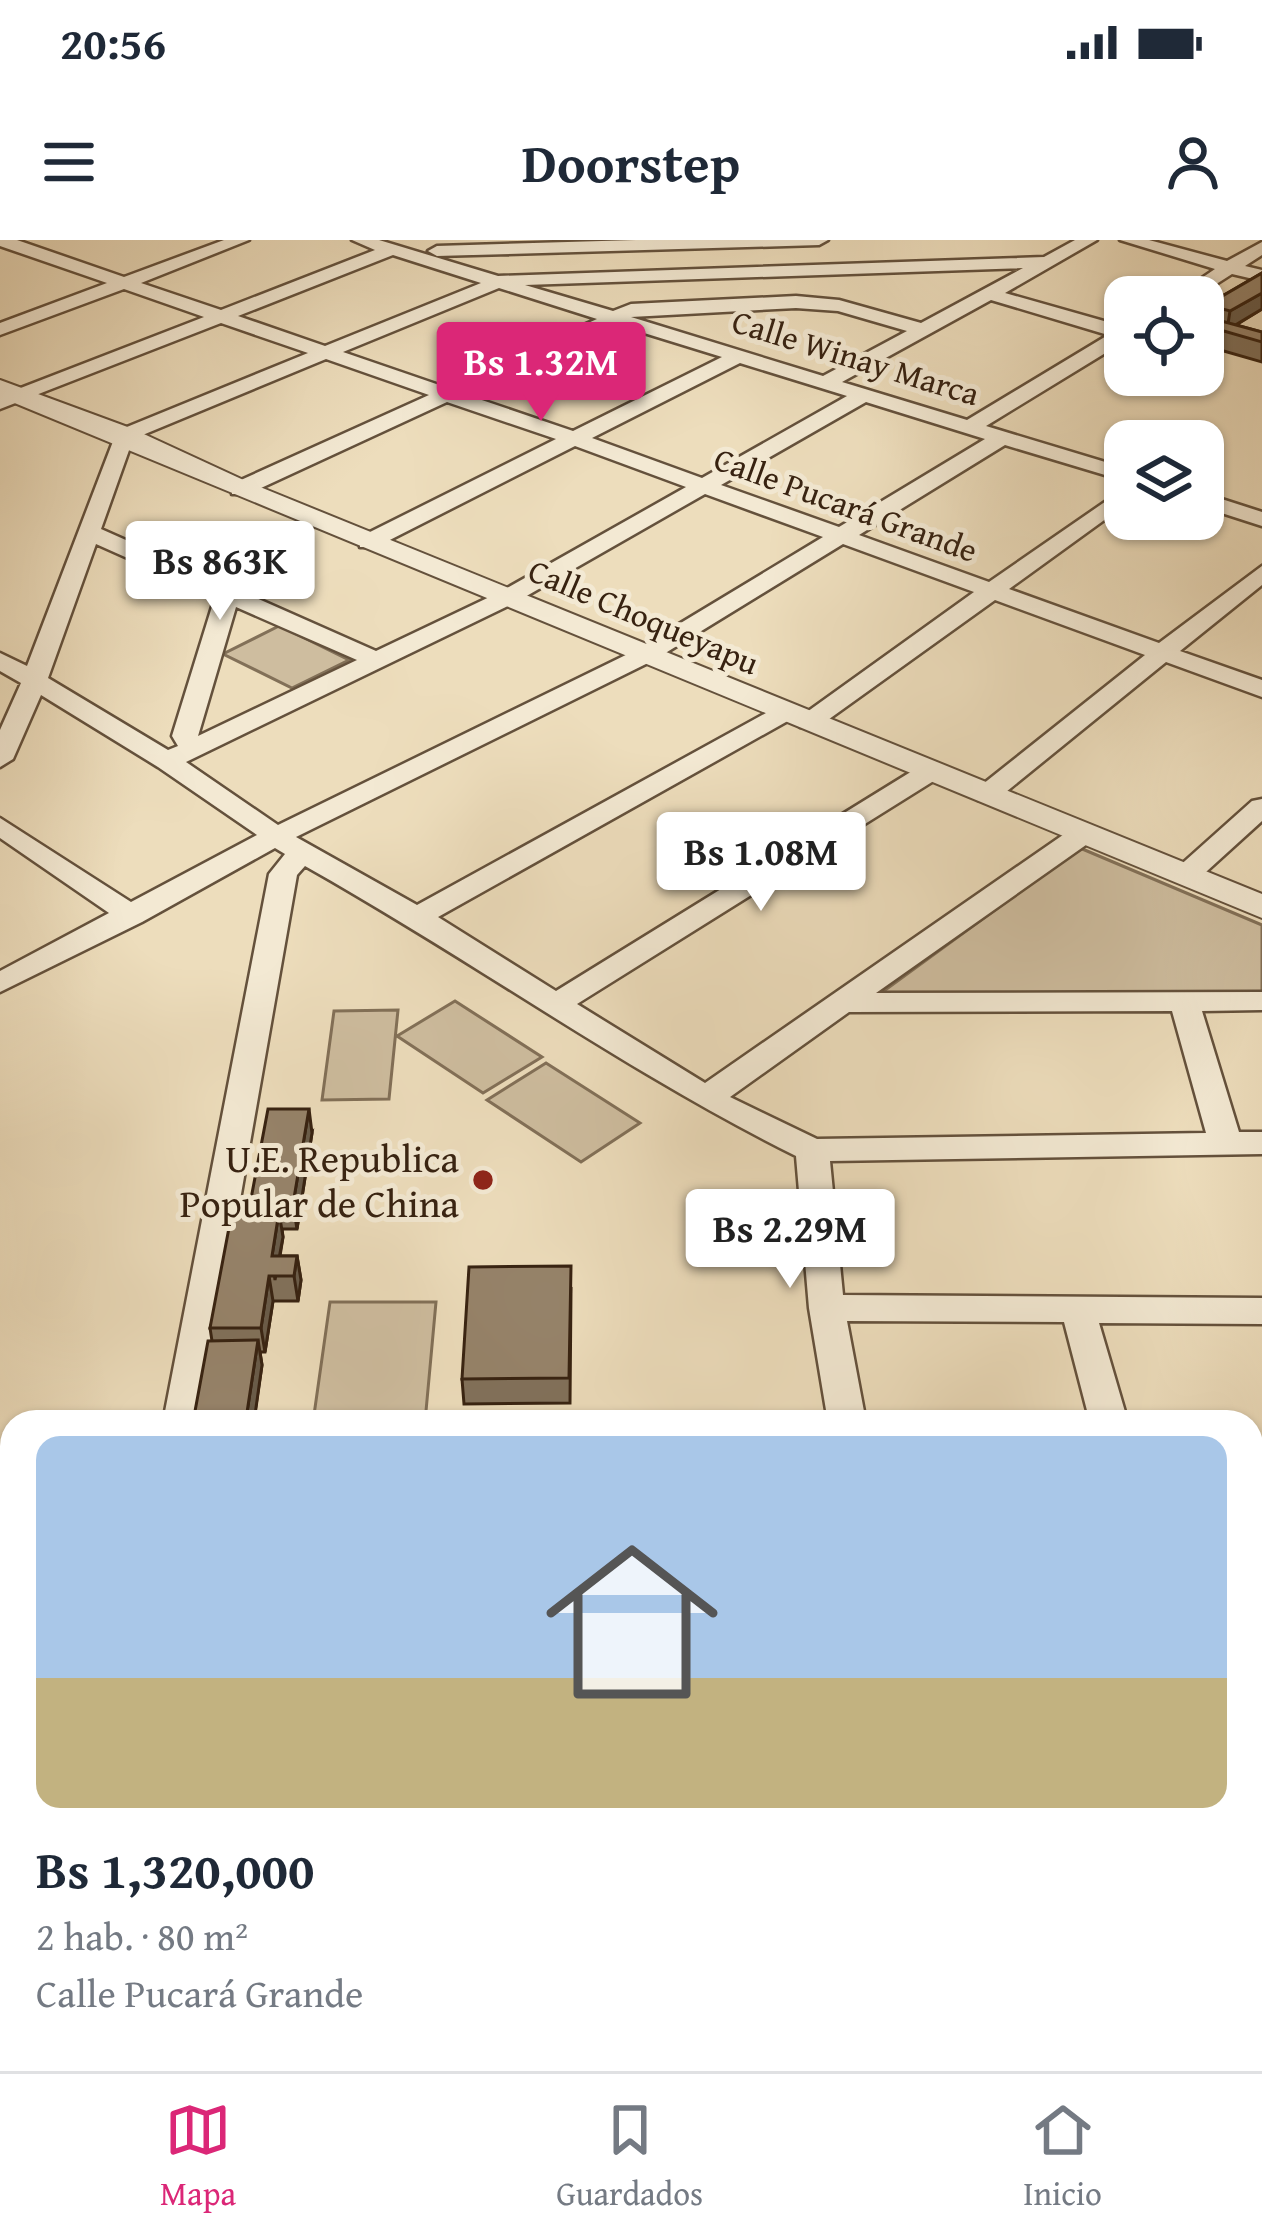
<!DOCTYPE html>
<html lang="es">
<head>
<meta charset="utf-8">
<style>
	body { margin:0; font-family:"Gentium Book Plus",serif; background:#f2f2f3; color:#1f2937; height:100vh; display:flex; flex-direction:column; font-size:45px; white-space:nowrap }
	* { box-sizing:border-box; margin:0 }
	p { font-size:39px; color:#747a83 }
	.icon { flex:none; width:66px; height:66px; fill:none; stroke:currentColor; stroke-width:2; stroke-linecap:round; stroke-linejoin:round }
	.map { position:relative; flex:1; overflow:hidden }
	.details { position:absolute; left:0px; top:1170px; width:1263px; height:663px; display:flex; flex-direction:column; background:#fff; border-radius:36px 36px 0 0; box-shadow:0 3px 9px #0004 }
	.details>* { flex:none }
	.controls { position:absolute; left:1104px; top:36px; display:grid; gap:24px }
	.controls a { display:grid; place-items:center; width:120px; height:120px; border-radius:24px; background:#fff; box-shadow:0 3px 9px #0004; font-size:60px }
	.price { position:absolute; translate:-50% -102px; padding:0 27px; border-radius:12px; background:#fff; color:#222; font-size:39px; line-height:78px; filter:drop-shadow(0 3px 6px #0008) }
	.price::after { content:''; position:absolute; left:50%; top:72px; width:36px; height:27px; margin-left:-18px; background:inherit; clip-path:polygon(0 0,100% 0,50% 100%) }
	.price.on { background:#db2777; color:#fff }
	ul { padding:0; list-style:none }
	li { display:grid; align-content:center; gap:24px; height:636px; padding:0 36px }
	li+li { border-top:3px solid #e0e1e3 }
	li span { display:grid; place-items:center; height:372px; border-radius:24px; color:#555 }
	li>.icon { margin-inline-start:auto }
	span .icon { width:216px; height:216px; fill:#fffc; stroke-width:1 }
	li b { font-size:51px }
	.status { display:flex; justify-content:space-between; align-items:center; height:84px; padding:0 60px; background:#fff; direction:ltr }
	.status svg { height:33px; fill:currentColor }
	header { display:flex; justify-content:space-between; align-items:center; height:156px; padding:0 36px; background:#fff; font-size:54px; font-weight:600 }
	.tabs { display:flex; justify-content:space-around; align-items:center; height:168px; border-top:3px solid #e0e1e3; background:#fff; font-size:33px; color:#747a83 }
	.tabs a { display:grid; justify-items:center; gap:6px }
	.tabs .on { color:#db2777 }
	.map>svg:first-child { display:block }
	.green { fill:#cebd9f; stroke:#827058; stroke-width:3 }
	.lines { fill:none; stroke-linecap:round; stroke-linejoin:round }
	.minor-casing { stroke:#64513c; stroke-width:5 }
	.tertiary-casing { stroke:#64513c; stroke-width:4 }
	.minor { fill:#f3e9d3; fill-rule:evenodd }
	.tertiary { fill:#f3e9d3; fill-rule:evenodd }
	.wall { fill:#81715b; stroke:#372211; stroke-width:3 }
	.shaded-wall { fill:#695c4a; stroke:#372211; stroke-width:3 }
	.building { fill:#96836a; stroke:#372211; stroke-width:3 }
	.poi-dot { fill:#8f2418; stroke:#f3e9d3; stroke-width:4.5 }
	.labels { text-anchor:middle; stroke-width:10; stroke-linejoin:round; paint-order:stroke }
	.far-street-label { font-size:33px; fill:#372211; stroke:#f3e9d3 }
	.poi-label { font-size:39px; fill:#372211; stroke:#f3e9d3; text-anchor:end }
</style>
</head>
<body>
<div class="status"><b>20:56</b><svg viewBox="0 0 49 12"><path d="M0 12V9h3v3zM5 12V6h3v6zM10 12V3h3v9zM15 12V0h3v12zM26 1h20v11H26zM47 4h2v5h-2z"/></svg></div>
<header><svg class="icon" aria-label="menu" viewBox="0 0 24 24"><path d="M4 6h16M4 12h16M4 18h16"/></svg>Doorstep<svg class="icon" aria-label="person" viewBox="0 0 24 24"><circle cx="12" cy="8" r="4"/><path d="M4 21q1-7 8-7t8 7"/></svg></header>
<div class="map">
<svg width="1262" height="1831" viewBox="0 0 1262 1831">
	<rect width="100%" height="100%" fill="#edddbc"/>
	<filter id="stains"><feTurbulence type="fractalNoise" baseFrequency=".00167" numOctaves="4"/><feColorMatrix values="0 0 0 0 .2 0 0 0 0 .09 0 0 0 0 .02 0 0 0 .5 -.17"/></filter>
	<radialGradient id="worn" r=".72"><stop offset=".6" stop-color="#630" stop-opacity="0"/><stop offset="1" stop-color="#630" stop-opacity=".3"/></radialGradient>
	<path class="green" d="M279 386H280L349 420 292 448 223 414Z
		M1080 608 1262 685V752L881 753Z
		M455 761 542 817 483 853 397 796Z
		M398 770 389 859 322 860 334 771Z
		M546 823 640 883 581 922 487 860Z
		M330 1062H436L425 1182H313Z"/>
	<g class="lines">
		<defs>
			<path id="minor" d="M0 0H17L124 37 224 0H249L141 43 221 70 375 10 352 0H379L498 36 1044 17 1075 0H1097L1005 53 1125 87V101L986 186 1125 228V241L1005 205 859 295 989 342 1125 248V265L1009 349 1159 403 1262 326V345L1180 411 1262 440V457L1166 422 996 560H978L974 554 978 548 1145 415 995 360 818 487H800L796 482 800 477 974 352 843 304 654 420 296 597 417 665 775 468H793L797 473 793 478 438 677 556 751 922 525H940L944 531 940 537 577 764 705 843 1073 588H1093L1097 594 1093 600 876 753 1262 752V770L1202 771 1239 892H1262V914L830 921 843 1055 1262 1058V1084L1099 1083 1128 1182H1090L1064 1082 847 1081 866 1182H828L809 1068 796 916C625 831 471 719 305 626L297 635 201 1182H163L269 634 285 614 275 608 142 682 0 752V731L109 673 0 598V578L131 662 257 595 158 527 41 455 13 519 0 527V490L21 443 0 431V413L27 426 117 191 308 113 221 83 0 169V156L204 77 124 49 0 95V83L107 43 0 6ZM393 15 481 43 325 106 238 76ZM1023 28 921 83 839 60 796 56 631 64 613 71 525 45ZM499 48 597 79 445 147 343 112ZM991 60 1108 95 967 180 842 142ZM796 68 838 71 907 91 823 136 631 77ZM615 84 722 117 573 191 464 154ZM326 119 429 155 232 244V254H248L447 162 556 199 360 297V307H376L575 206 686 247 500 352 376 411 101 289 133 199ZM740 123 847 156 702 238 592 198ZM866 162 985 199 839 287 721 245ZM705 254 823 297 636 410 278 585 186 522 516 362ZM96 304 215 357 172 496 178 506 168 510 48 438ZM236 367 357 420 198 496ZM1172 771 1206 893 817 899 730 857 849 772Z
				M636 0H828L819 5 437 16 428 11 437 6Z
				M1120 0H1149L1227 21 1262 2V15L1245 26 1262 30V41L1232 34 1196 57H1174L1215 29Z
				M1203 253 1262 272V286L1203 267Z
				M1262 559V581L1196 641H1176L1172 635 1176 629 1252 561Z
				M0 1359H12V1393H0Z
				M0 1629H12V1671H0Z
				M1251 1668 1262 1673V1720L1251 1715Z
				M182 1821H230L228 1831H180Z
				M518 1821H566V1831H518Z
				M918 1821H972L976 1831H922Z"/>
			<path id="tertiary" d="M0 140 133 189 250 243 1262 654V678L0 157Z"/>
		</defs>
		<use href="#minor" class="minor-casing"/>
		<use href="#tertiary" class="tertiary-casing"/>
		<use href="#minor" class="minor"/>
		<use href="#tertiary" class="tertiary"/>
	</g>
	<path class="wall" d="M1262 33V69L1236 85 1262 92V122L1203 105V76H1205L1207 65Z
		M312 893 297 989H282L283 997 280 1016H297L301 1040 298 1061H273L265 1112H260L262 1125 254 1179 255 1182H193L212 1101 210 1088 251 972 250 964Z
		M571 1050 570 1163 464 1164 462 1139Z"/>
	<path class="shaded-wall" d="M1262 53V69L1227 90 1230 71Z
		M309 869 312 893 297 989 293 964Z
		M279 972 283 997 275 1040 272 1016Z
		M297 1016 301 1040 298 1061 294 1036Z
		M269 1036 273 1061 265 1112 261 1088Z
		M258 1100 262 1125 254 1182 246 1179Z"/>
	<path class="building" d="M1262 33V53L1230 71 1207 65Z
		M1203 76 1262 92V102L1203 85Z
		M268 869H309L293 964H250Z
		M232 972H279L272 1016H297L294 1036H269L261 1088H210Z
		M571 1026 569 1138 462 1139 469 1027Z
		M258 1100 246 1179H255L254 1182H193L208 1101Z"/>
	<circle class="poi-dot" cx="483" cy="940" r="12"/>
	<g class="labels">
		<g class="far-street-label">
			<text transform="translate(856 117) rotate(17)" y="12">Calle Winay Marca</text>
			<text transform="translate(846 264) rotate(20)" y="12">Calle Pucará Grande</text>
			<text transform="translate(644 376) rotate(23)" y="12">Calle Choqueyapu</text>
		</g>
		<g class="poi-label">
			<text x="459" y="932">U.E. Republica<tspan x="459" dy="45">Popular de China</tspan></text>
		</g>
	</g>
	<rect width="100%" height="100%" filter="url(#stains)"/>
	<rect width="100%" height="100%" fill="url(#worn)"/>
</svg>
<div class="controls">
<a><svg class="icon" aria-label="locate" viewBox="0 0 24 24"><circle cx="12" cy="12" r="6"/><path d="M12 2v4M12 18v4M2 12h4M18 12h4"/></svg></a>
<a><svg class="icon" aria-label="layers" viewBox="0 0 24 24"><path d="M12 4l9 5-9 5-9-5zM3 14l9 5 9-5"/></svg></a>
</div>
<b class="price on" style="left:541px;top:184px">Bs 1.32M</b>
<b class="price" style="left:220px;top:383px">Bs 863K</b>
<b class="price" style="left:761px;top:674px">Bs 1.08M</b>
<b class="price" style="left:790px;top:1051px">Bs 2.29M</b>
<section class="details">
<ul>
<li><span style="background:linear-gradient(#a9c7e8 65%,#c2b280 0)"><svg class="icon" aria-label="home" viewBox="0 0 24 24"><path d="M3 11l9-7 9 7M6 9v11h12V9"/></svg></span><div><b>Bs 1,320,000</b><p>2 hab. · 80 m²</p><p>Calle Pucará Grande</p></div></li>
</ul>
</section>
</div>
<nav class="tabs">
<a class="on"><svg class="icon" aria-label="map" viewBox="0 0 24 24"><path d="M3 6l6-2 6 2 6-2v14l-6 2-6-2-6 2zM9 4v14M15 6v14"/></svg>Mapa</a>
<a><svg class="icon" aria-label="saved" viewBox="0 0 24 24"><path d="M7 4h10v16l-5-4-5 4z"/></svg>Guardados</a>
<a><svg class="icon" aria-label="home" viewBox="0 0 24 24"><path d="M3 11l9-7 9 7M6 9v11h12V9"/></svg>Inicio</a>
</nav>
</body>
</html>
